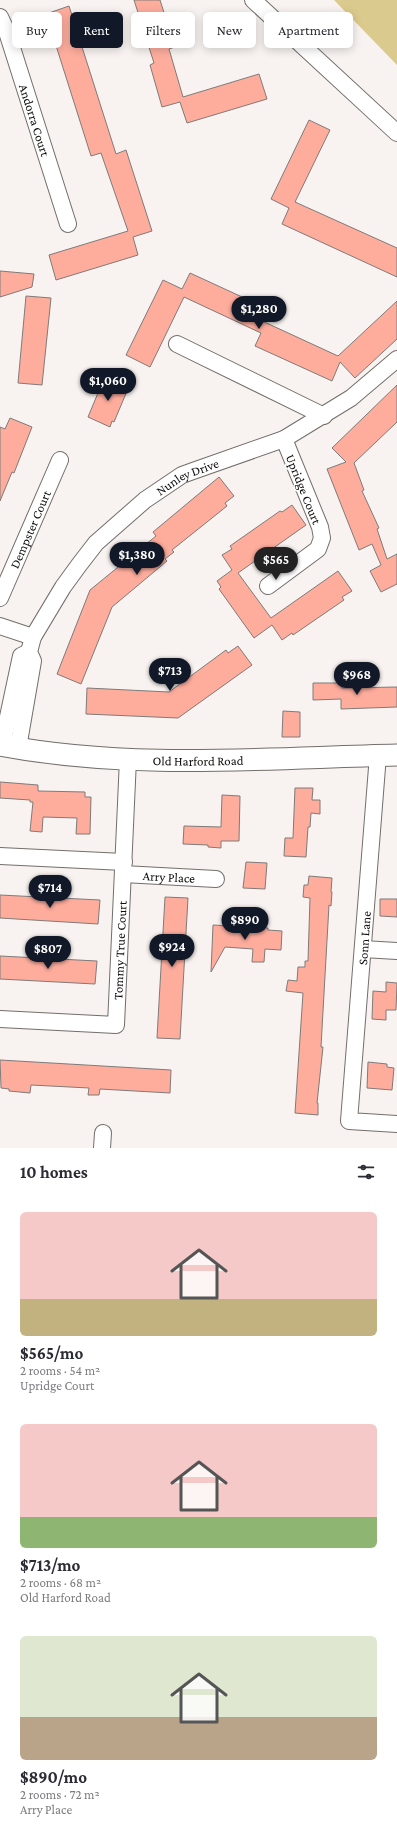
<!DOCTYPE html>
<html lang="en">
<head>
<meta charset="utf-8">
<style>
	body { margin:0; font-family:"Crimson Pro",serif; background:#f2f2f3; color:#2b2b33; height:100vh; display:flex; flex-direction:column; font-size:15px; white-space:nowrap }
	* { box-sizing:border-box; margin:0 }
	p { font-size:13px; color:#7c7c81 }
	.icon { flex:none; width:22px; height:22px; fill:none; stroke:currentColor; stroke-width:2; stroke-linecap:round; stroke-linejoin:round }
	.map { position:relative; height:1148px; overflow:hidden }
	.sheet { display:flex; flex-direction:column; background:#fff; flex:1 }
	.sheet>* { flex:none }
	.top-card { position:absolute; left:12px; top:12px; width:373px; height:36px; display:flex; gap:8px }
	.price { position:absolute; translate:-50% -34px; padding:0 9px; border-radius:14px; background:#111827; color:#fff; font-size:13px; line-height:26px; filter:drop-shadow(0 1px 2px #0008) }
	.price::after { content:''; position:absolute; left:50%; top:24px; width:12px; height:9px; margin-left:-6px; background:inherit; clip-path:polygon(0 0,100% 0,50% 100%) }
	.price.selected { background:#222; color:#fff }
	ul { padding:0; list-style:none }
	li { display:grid; align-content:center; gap:8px; height:212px; padding:0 20px }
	li span { display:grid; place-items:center; height:124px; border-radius:6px; color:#555 }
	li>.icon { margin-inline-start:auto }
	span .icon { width:72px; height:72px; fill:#fffc; stroke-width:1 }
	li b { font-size:17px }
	h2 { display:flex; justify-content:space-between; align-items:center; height:48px; padding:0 20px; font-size:17px }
	.tag { padding:0 14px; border-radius:6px; background:#fff; box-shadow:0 2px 10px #0003; font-size:14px; line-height:36px }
	.tag.selected { background:#111827; color:#fff }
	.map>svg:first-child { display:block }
	.green { fill:#daca8d }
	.building { fill:#fead9d; stroke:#7f7a79 }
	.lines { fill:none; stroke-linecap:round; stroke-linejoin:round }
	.minor-casing { stroke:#726e6b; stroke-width:18 }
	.tertiary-casing { stroke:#726e6b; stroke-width:23 }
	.minor { stroke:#fff; stroke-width:16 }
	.tertiary { stroke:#fff; stroke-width:21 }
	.labels { text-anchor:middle; stroke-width:3; stroke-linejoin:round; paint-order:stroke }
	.street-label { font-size:13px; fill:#0f0e0d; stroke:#fff }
</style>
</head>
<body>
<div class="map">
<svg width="397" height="1148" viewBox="0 0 397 1148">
	<rect width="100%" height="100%" fill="#f8f3f0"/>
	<path class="green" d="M334 0H397V65Z"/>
	<path class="building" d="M134 0H160L175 47 169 49 183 97 259 74 267 99 187 123 180 102 162 107 150 65 154 63Z
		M69 6 116 154 126 150 152 231 133 237 138 255 56 280 49 255 128 231 101 153 91 156 46 14Z
		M309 120 330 130 295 202 397 248V277L282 224 289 208 271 199Z
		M0 271 34 274 32 287 0 297Z
		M190 273 266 308 260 320 338 356 397 301V339L355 378 340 362 332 381 255 346 261 333 184 297 150 367 126 355 163 280 182 289Z
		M26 296 51 298 42 385 18 383Z
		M105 376 127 385 125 390 127 391 114 422 112 421 110 427 88 417Z
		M397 385V422L354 463 364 490 362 491 379 528 377 529 387 559 397 554V584L381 592 370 571 381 565 372 544 359 550 327 469 346 462 332 448Z
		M10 418 32 427 14 473 12 472 0 501V427L5 429Z
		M219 477 234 496 225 503 227 506 172 550 174 552 165 559 167 561 112 607 81 684 57 674 90 590 156 536 153 532Z
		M292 505 306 525 238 573 271 618 338 571 352 591 342 597 344 600 293 635 292 633 282 640 272 625 254 638 219 589 221 587 217 581 232 570 222 555 232 549 230 546 280 511 282 512Z
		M238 646 252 665 178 718 86 714 87 688 169 692 226 650 228 653Z
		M313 683H341L342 688 397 687V707L341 709V699L313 700Z
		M283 711 300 712V737H282Z
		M0 782 38 785V791L85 792V797H91L90 834H76L77 818 43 817 42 832 30 831 33 802H30V800L0 798Z
		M295 788H313L312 800H320V814L311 813 310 827H308L306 857 284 856 285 838H293Z
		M222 795 240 796 239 841H221V848L208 847V845L183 844 184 826 221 827Z
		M246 862 267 863 265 889 243 888Z
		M309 876 332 878 331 892H332L331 906 329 905 321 1047H323L317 1103H318V1115L295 1113 303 993 286 991 288 980 297 981 298 967H305V961H308L310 898 303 897 304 885H308Z
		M0 895 100 900 98 924 0 918Z
		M165 897 188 898 180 1039 157 1038Z
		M380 899H397V917L380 916Z
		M213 925 268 928V930L282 931 281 950 265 949 264 962H252L253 949 225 947 211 972Z
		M0 956 97 961 95 984 0 979Z
		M386 982 397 983 396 1010H386V1020L372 1019 373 991 386 992Z
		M0 1060 171 1070 170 1093 100 1089 99 1095H88L89 1088 31 1085 30 1093 9 1091V1089L1 1088Z
		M368 1062 387 1064V1067L394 1068 392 1090 367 1088Z"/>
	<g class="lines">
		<defs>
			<g id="minor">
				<path d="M253 0 397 133"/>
				<path id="s1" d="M0 17 7 32 68 224"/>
				<path d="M177 344 324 416"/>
				<path d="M268 586 318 549 322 538 320 527 284 439"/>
				<path id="s2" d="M0 598 60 460"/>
				<path d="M0 626 33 637"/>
				<path d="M2 745 21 656 29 652"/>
				<path id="s3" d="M18 748 33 661 29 652 33 637 63 587 79 565 96 543 145 500 182 475 193 471 284 439 351 398 397 359"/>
				<path d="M378 755 349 1121 397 1124"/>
				<path d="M0 856 124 862"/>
				<path id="s4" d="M123 874 216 879"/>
				<path d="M363 949 397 951"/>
				<path id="s5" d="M0 1019 116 1025 128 759"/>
				<path d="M102 1148 103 1133"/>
			</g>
			<g id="tertiary">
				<path id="s6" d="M0 745C130 770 265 758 397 755"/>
			</g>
		</defs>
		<use href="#minor" class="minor-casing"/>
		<use href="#tertiary" class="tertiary-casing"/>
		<use href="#minor" class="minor"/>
		<use href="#tertiary" class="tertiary"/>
	</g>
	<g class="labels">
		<g class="street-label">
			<text dy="5" stroke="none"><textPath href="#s1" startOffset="109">Andorra Court</textPath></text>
			<text dy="5" stroke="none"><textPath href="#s3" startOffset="341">Nunley Drive</textPath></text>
			<text transform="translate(304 489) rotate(68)" y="5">Upridge Court</text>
			<text dy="5" stroke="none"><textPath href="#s2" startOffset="75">Dempster Court</textPath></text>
			<text dy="5" stroke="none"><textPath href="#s6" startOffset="199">Old Harford Road</textPath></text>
			<text dy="5" stroke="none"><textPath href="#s4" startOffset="46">Arry Place</textPath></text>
			<text transform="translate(364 938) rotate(-86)" y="5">Sonn Lane</text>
			<text dy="5" stroke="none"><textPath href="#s5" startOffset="191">Tommy True Court</textPath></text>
		</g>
	</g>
</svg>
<b class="price" style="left:259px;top:330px">$1,280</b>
<b class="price" style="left:108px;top:402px">$1,060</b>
<b class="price" style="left:137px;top:576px">$1,380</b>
<b class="price selected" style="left:276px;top:581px">$565</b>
<b class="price" style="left:170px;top:692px">$713</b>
<b class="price" style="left:357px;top:696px">$968</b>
<b class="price" style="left:50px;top:909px">$714</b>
<b class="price" style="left:245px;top:941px">$890</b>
<b class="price" style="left:172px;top:968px">$924</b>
<b class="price" style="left:48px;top:970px">$807</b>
<div class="top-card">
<a class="tag">Buy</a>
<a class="tag selected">Rent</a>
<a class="tag">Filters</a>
<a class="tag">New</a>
<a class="tag">Apartment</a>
</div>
</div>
<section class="sheet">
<h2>10 homes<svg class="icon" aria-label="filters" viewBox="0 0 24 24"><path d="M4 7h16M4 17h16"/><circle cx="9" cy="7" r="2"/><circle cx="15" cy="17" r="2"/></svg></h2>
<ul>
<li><span style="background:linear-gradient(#f6c9c9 70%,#c2b280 0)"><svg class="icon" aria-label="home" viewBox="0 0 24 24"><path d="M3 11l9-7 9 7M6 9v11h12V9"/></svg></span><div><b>$565/mo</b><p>2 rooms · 54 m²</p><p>Upridge Court</p></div></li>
<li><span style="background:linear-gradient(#f6c9c9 75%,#8fb573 0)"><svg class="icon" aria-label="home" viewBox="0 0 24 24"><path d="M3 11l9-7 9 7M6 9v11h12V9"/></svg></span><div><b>$713/mo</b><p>2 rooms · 68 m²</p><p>Old Harford Road</p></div></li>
<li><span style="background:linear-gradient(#dfe7d0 65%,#b9a48a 0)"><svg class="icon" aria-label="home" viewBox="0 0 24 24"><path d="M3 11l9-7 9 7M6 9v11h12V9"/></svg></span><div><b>$890/mo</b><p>2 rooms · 72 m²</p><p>Arry Place</p></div></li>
</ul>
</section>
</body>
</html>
